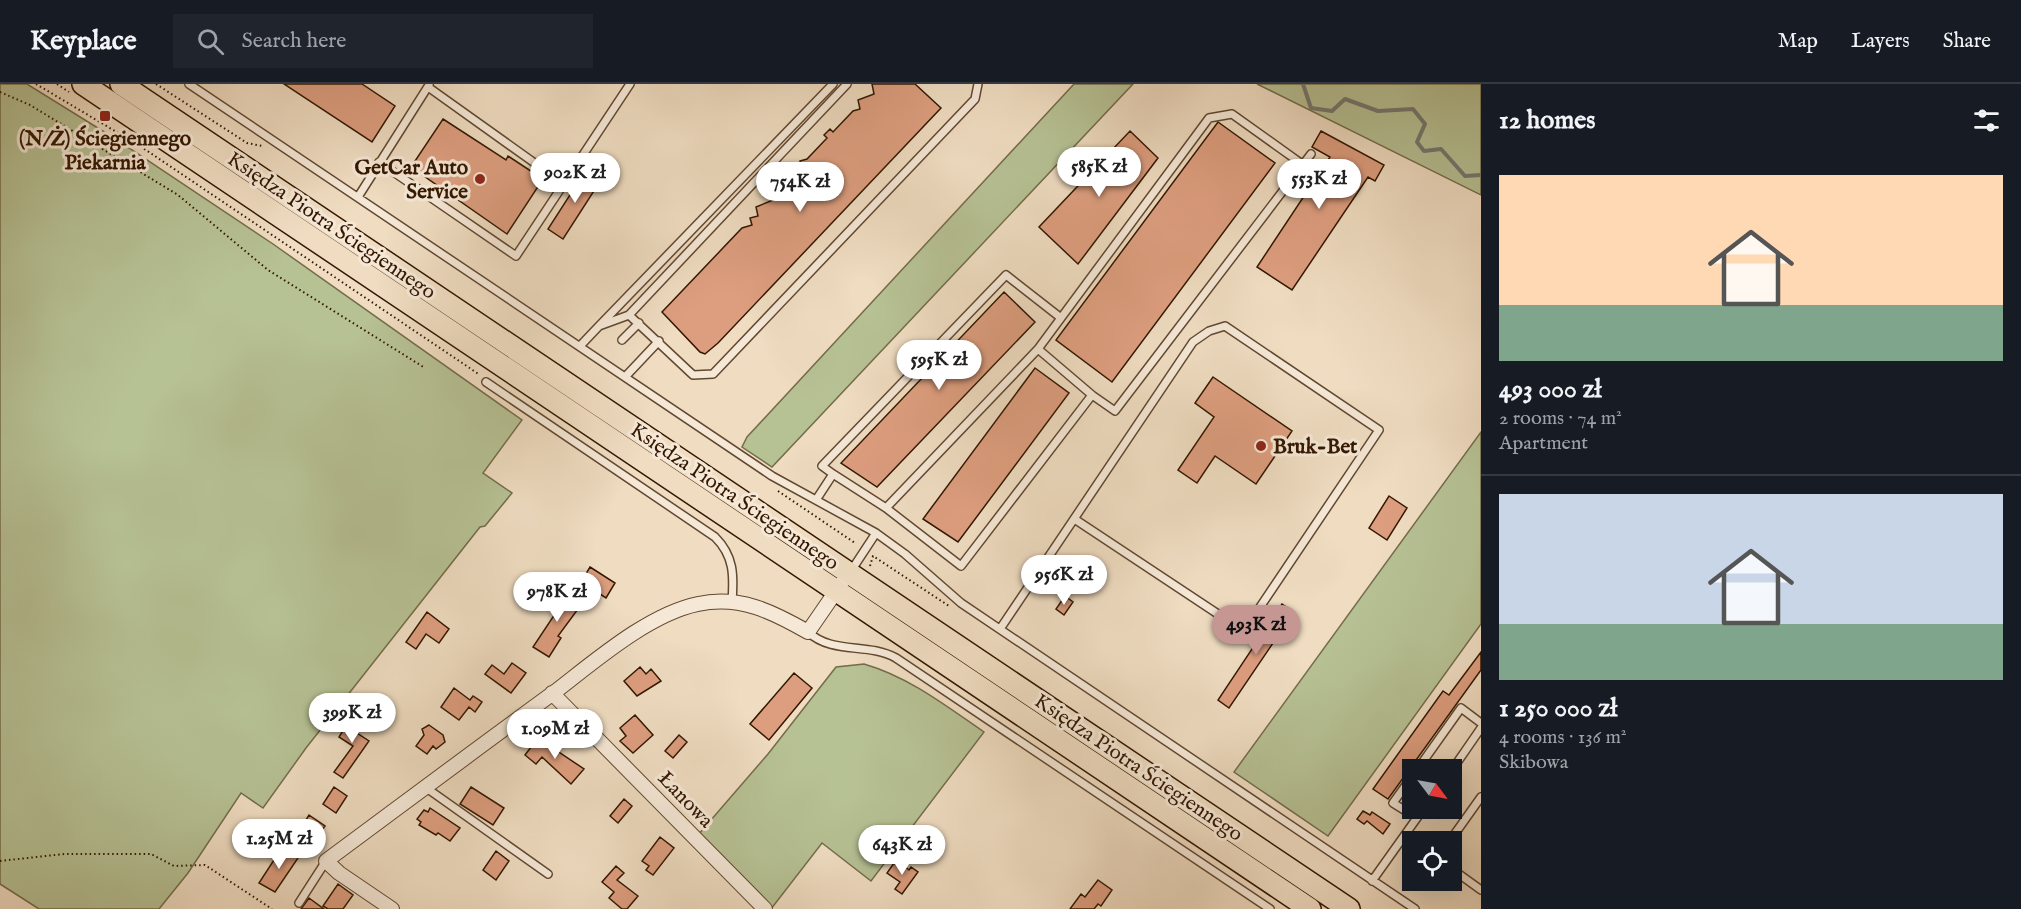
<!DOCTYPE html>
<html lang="en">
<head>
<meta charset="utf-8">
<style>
	body { margin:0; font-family:"IM FELL English",serif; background:#20242c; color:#f1f3f6; height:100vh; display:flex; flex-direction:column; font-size:22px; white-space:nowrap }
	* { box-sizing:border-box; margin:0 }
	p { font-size:20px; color:#9ea1a6 }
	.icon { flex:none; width:33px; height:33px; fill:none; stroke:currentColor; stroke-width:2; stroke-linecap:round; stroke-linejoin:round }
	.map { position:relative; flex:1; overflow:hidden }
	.sheet { display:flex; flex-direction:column; background:#171b24; width:540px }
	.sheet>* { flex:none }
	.needle { width:39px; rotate:122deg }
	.tools { position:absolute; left:1402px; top:675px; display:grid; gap:12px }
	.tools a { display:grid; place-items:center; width:60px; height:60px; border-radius:0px; background:#171b24; box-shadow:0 6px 24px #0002; font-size:30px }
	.price { position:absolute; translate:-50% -51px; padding:0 14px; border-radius:21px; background:#fff; color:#222; font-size:20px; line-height:39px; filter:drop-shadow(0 2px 3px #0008) }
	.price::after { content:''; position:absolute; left:50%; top:36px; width:18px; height:14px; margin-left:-9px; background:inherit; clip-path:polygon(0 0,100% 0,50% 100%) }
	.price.current { background:#c59692; color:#111 }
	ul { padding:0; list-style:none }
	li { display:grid; align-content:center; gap:12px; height:318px; padding:0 18px }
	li+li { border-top:2px solid #363941 }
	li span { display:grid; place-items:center; height:186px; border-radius:0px; color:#555 }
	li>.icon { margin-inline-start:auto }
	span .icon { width:108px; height:108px; fill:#fffc; stroke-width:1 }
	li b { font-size:26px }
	h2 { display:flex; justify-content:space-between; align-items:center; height:72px; padding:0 18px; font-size:26px }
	header { display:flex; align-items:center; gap:36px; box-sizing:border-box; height:84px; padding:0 30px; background:#171b24; border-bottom:2px solid #363941 }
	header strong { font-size:28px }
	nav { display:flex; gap:33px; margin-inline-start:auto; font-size:21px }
	.search { width:420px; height:54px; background:#20242c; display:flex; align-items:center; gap:15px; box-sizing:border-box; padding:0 21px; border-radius:0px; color:#9ea1a6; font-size:22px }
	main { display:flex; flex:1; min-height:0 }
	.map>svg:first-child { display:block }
	.green { fill:#b6c194; stroke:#746c4a; stroke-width:1.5 }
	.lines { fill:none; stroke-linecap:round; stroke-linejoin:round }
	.stream { stroke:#747871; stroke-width:4 }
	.building { fill:#dd9e7f; stroke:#331700; stroke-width:1.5 }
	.lane-casing { stroke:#624830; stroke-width:10 }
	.street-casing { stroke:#624830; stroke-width:16 }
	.primary-casing { stroke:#331700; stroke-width:24 }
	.path { stroke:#331700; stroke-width:2; stroke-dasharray:1.5 3; stroke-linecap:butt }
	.lane { stroke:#f5e8d7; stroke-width:7 }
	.street { stroke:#f5e8d7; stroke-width:14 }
	.primary { stroke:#efdcc1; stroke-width:21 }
	.poi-dot { fill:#8f2418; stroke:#f5e8d7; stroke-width:2 }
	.labels { text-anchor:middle; stroke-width:6; stroke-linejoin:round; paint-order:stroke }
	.poi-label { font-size:21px; font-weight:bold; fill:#331700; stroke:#f5e8d7 }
	.street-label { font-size:21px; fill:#331700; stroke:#f5e8d7 }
</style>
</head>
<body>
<header>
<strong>Keyplace</strong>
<div class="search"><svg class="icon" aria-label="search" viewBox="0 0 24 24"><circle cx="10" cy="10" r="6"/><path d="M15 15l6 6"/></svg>Search here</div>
<nav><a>Map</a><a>Layers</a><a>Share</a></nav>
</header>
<main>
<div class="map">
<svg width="1481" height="825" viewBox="0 0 1481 825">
	<rect width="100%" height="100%" fill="#efdcc1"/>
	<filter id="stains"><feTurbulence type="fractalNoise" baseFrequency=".00333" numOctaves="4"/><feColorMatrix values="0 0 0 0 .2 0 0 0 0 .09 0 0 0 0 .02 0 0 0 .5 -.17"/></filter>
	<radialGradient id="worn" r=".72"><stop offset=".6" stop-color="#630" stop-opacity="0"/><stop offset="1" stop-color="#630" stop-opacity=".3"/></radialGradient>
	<path class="green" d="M0 0H27L114 54 273 160 522 336 483 389 512 409 485 442 480 443 306 664 263 724 241 709 188 789 159 825H39L0 800Z
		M1074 0H1133L772 383 742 363 747 353Z
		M1257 0H1481V111Z
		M1481 348V540L1328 752 1234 688Z
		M864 580C909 593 946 622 984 648L871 797 822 759 771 825 698 751 768 670 836 583Z"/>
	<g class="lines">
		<path class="stream" d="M1303 0 1311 24 1332 27 1345 15 1378 27 1413 25 1425 40 1417 58 1424 67 1441 65 1465 92 1481 91"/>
	</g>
	<path class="building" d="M284 0H362L395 22 372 58Z
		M872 0H915L941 24 718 259 705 270 700 268 662 228 742 144 752 141 750 134 758 132 756 123 773 116 771 108 788 101 785 93 802 86 800 77 807 75 827 54 824 51 830 45 833 48 853 27 860 25 858 16 874 10Z
		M443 35 506 76 508 72 543 95 507 150 411 83Z
		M1218 38 1275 79 1112 298 1056 256Z
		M1130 47 1158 74 1078 180 1039 143Z
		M1321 47 1384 81 1375 97 1368 93 1292 206 1257 183 1330 73 1312 63Z
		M586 86 601 96 563 155 548 145Z
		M1004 208 1035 238 877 403 841 379Z
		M1035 284 1069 309 958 458 923 435Z
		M1213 293 1292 347 1256 400 1215 372 1197 399 1178 386 1214 333 1195 319Z
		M1389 412 1407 424 1387 456 1369 444Z
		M590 483 615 499 606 514 581 498Z
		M560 507 581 521 558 552 561 554 549 573 533 563 555 530 550 526Z
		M1065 512 1073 518 1064 531 1056 525Z
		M1282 520 1294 528 1229 624 1218 616Z
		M427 528 449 545 439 559 426 550 416 565 406 558Z
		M1481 568V586L1388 715 1373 705 1443 607 1449 611Z
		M512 579 526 589 511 609 485 590 492 581 504 590Z
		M640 583 646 590 651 585 661 597 637 612 624 597Z
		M794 589 812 604 769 656 750 640Z
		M454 604 470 616 473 612 482 618 475 628 469 623 459 636 441 623Z
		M354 629 365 636 357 649 369 657 343 694 334 688 353 662 339 653Z
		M635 631 653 651 633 669 620 657 626 652 620 644Z
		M429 641 443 651 445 658 436 665 433 662 427 670 416 662 424 651 422 645Z
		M679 651 687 658 673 674 665 667Z
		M538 654 584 685 571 700 542 673 536 680 525 671Z
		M334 703 347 712 336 729 323 720Z
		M471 703 504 724 493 741 460 720Z
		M624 715 632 722 618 739 610 732Z
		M430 724 460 744 450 757 438 749 436 751 419 741 421 738 417 735 424 726 428 728Z
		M1363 727 1370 731 1372 728 1390 740 1383 750 1367 737 1364 740 1357 735Z
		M309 731 325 742 320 749 315 746 307 757 297 750Z
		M660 753 674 764 653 791 646 786 649 782 642 777Z
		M283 762 298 774 275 808 259 799Z
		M496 767 509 777 496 796 483 786Z
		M894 779 899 783 902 780 909 786 911 783 918 788 902 810 895 805 900 798 887 789Z
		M616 782 624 789 617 796 638 812 627 825H622L609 814 614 808 602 798Z
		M1098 796 1112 806 1101 822 1098 820 1094 825H1070L1081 810 1085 813Z
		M338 800 353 811 343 825H328L323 822Z
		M309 814 324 825H301Z"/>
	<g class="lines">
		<defs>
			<path id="lane" d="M189 0 772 392 876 449 905 470 961 519 1415 825
				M847 0 629 231 693 291 713 290 975 15 978 0
				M428 3 564 100
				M379 78 516 172 630 0
				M358 113 429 1
				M599 242 833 0
				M622 256 639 239
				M580 262 599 242 629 231
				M1038 265 1092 311
				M625 293 659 257
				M486 298 715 453C734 472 734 491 732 518
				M833 390 822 382 1006 191 1061 234
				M816 416 833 390 886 424 961 482 1092 311 1115 327 1311 70
				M886 424 1038 265 1209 34 1232 30 1302 80
				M851 487 876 449
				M1000 545 1193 258 1209 247 1225 242 1379 346 1248 541 1236 542 1076 436
				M808 548C833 571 867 558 896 574L1270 825
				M1417 686 1461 624 1481 639
				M1452 686 1481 644
				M1413 691 1393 719 1417 734
				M425 703 548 790
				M1449 758 1481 713
				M1452 785 1481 806
				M1372 797 1424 724
				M299 819 326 777"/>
			<path id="street" d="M552 609 765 825
				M392 825 339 789 326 777C403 720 479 663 556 607 595 577 649 530 698 520 740 511 773 528 808 548L841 500"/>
			<path id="primary" d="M83 0 1310 825
				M121 0 1349 825"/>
		</defs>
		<use href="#lane" class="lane-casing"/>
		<use href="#street" class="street-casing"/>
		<use href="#primary" class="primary-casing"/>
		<path class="path" d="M36 0 140 62 480 291
			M57 0 69 8
			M156 0 247 59 262 62
			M0 8 30 21 178 111 268 186 425 284
			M778 407 855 459
			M870 482 873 472 949 522
			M0 777 64 770H151L174 782 205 781 272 825"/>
		<use href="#lane" class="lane"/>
		<use href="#street" class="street"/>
		<use href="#primary" class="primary"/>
	</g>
	<g class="poi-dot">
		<rect x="99" y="26" width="12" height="12" rx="3"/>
		<circle cx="480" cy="95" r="6"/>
		<circle cx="1261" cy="362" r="6"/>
	</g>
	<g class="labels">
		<g class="poi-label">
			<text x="105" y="61">(N/Ż) Ściegiennego<tspan x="105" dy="24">Piekarnia</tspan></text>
			<text x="468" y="90" text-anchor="end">GetCar Auto<tspan x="468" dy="24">Service</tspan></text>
			<text x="1273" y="369" text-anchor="start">Bruk-Bet</text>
		</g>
		<g class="street-label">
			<text transform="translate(332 141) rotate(34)" y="7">Księdza Piotra Ściegiennego</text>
			<text transform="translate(735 412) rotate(34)" y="7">Księdza Piotra Ściegiennego</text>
			<text transform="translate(1139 683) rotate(34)" y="7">Księdza Piotra Ściegiennego</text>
			<text transform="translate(686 715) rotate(46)" y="7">Łanowa</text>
		</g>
	</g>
	<rect width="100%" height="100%" filter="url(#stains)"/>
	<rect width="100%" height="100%" fill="url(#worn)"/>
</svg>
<div class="tools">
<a><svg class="needle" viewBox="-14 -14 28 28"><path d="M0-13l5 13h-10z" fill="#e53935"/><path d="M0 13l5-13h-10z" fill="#9ea1a6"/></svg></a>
<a><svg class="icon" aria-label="locate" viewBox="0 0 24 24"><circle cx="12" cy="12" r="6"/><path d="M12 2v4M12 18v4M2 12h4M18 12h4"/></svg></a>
</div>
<b class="price" style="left:1099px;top:114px">585K zł</b>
<b class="price" style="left:575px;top:120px">902K zł</b>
<b class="price" style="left:1319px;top:126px">553K zł</b>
<b class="price" style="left:800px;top:129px">754K zł</b>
<b class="price" style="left:939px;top:307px">595K zł</b>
<b class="price" style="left:1064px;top:522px">956K zł</b>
<b class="price" style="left:557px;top:539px">978K zł</b>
<b class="price current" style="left:1256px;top:572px">493K zł</b>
<b class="price" style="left:352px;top:660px">399K zł</b>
<b class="price" style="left:555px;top:676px">1.09M zł</b>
<b class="price" style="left:279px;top:786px">1.25M zł</b>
<b class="price" style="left:902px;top:792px">643K zł</b>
</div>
<section class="sheet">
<h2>12 homes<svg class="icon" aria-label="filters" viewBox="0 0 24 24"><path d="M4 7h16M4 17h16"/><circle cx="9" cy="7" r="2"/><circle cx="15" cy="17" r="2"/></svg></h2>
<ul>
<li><span style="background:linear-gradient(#ffd9b3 70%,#7fa58c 0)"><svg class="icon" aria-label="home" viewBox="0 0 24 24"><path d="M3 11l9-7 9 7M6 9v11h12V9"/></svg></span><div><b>493 000 zł</b><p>2 rooms · 74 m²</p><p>Apartment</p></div></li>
<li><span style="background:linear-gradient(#c9d6e8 70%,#7fa58c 0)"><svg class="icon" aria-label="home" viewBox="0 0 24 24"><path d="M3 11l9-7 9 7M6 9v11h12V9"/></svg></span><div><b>1 250 000 zł</b><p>4 rooms · 136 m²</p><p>Skibowa</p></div></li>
</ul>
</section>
</main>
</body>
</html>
